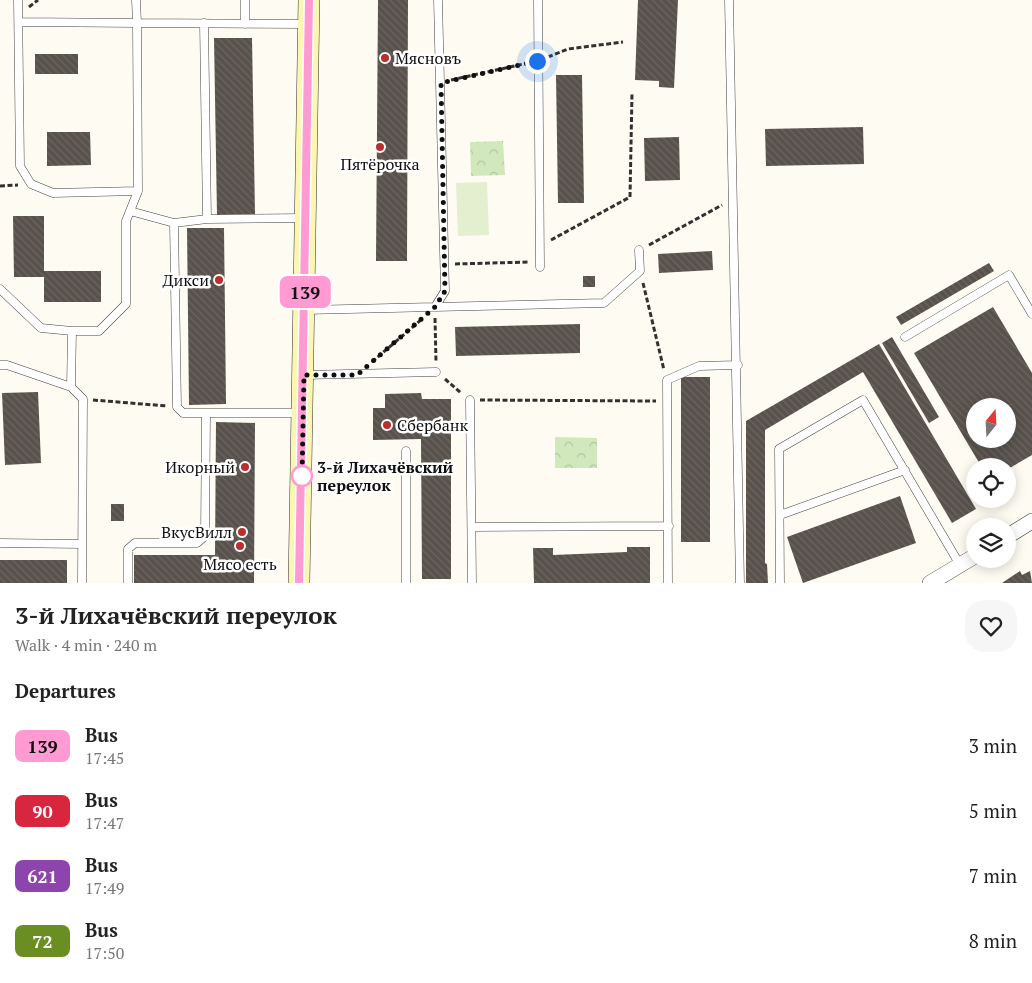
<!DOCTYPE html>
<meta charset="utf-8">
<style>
body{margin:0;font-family:"PT Serif",serif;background:#f6f6f6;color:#222;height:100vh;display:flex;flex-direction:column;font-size:19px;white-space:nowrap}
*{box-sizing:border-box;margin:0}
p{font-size:16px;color:#767676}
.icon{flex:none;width:28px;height:28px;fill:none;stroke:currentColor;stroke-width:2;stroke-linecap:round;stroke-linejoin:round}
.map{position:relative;height:583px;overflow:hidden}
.side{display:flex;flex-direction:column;background:#fff;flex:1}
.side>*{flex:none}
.badge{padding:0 10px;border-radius:8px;font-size:18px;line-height:32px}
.needle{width:32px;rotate:18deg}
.tools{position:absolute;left:966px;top:398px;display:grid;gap:10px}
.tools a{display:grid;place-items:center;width:50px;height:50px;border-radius:50%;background:#fff;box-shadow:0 2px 12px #0003;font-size:25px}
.you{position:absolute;width:25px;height:25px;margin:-12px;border:4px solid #fff;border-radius:50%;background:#1a73e8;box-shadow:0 0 0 8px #1a73e833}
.map>.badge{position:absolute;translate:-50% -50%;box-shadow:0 0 0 2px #fff}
h2{padding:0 15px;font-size:19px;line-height:45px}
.round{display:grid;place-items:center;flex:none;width:52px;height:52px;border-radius:20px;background:#f6f6f6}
.head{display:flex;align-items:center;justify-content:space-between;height:85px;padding:0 15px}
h1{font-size:24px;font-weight:700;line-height:38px}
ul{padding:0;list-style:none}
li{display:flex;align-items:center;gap:15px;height:65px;padding:0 15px}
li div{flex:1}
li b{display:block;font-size:19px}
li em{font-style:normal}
li .badge{min-width:55px;font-weight:700;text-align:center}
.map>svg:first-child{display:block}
.park{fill:url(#park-crowns)}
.pitch{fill:#e3efce}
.building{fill:url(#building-back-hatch);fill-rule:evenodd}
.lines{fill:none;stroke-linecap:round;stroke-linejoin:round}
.lane-casing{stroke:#424242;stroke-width:9}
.street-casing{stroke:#424242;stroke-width:16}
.secondary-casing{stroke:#313131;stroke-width:22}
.path{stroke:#313131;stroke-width:3;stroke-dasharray:5 2.5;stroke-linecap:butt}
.lane{stroke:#fff;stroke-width:8}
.street{stroke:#fff;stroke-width:15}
.secondary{stroke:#fbf6b1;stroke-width:21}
.line-casing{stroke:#fff;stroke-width:11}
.line{stroke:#ff9ad2;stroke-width:8}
.walk{stroke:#0f0f0f;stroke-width:5;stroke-dasharray:0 9}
.poi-dot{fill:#b92e2e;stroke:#fff;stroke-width:2}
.stop-dot{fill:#fff;stroke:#ff9ad2;stroke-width:2.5}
.labels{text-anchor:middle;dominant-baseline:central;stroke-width:5;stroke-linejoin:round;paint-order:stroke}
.poi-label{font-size:16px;fill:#0f0f0f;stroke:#fff;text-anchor:end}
.stop-label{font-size:16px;font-weight:bold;fill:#0f0f0f;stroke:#fff;text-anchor:start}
</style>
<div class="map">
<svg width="1032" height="583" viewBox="0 0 1032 583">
<defs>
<pattern id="park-crowns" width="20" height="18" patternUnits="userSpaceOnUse" patternTransform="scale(1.25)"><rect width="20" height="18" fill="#d1e8bd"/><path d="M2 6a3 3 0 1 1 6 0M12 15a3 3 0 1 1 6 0" fill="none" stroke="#b2c6a1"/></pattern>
<pattern id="building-back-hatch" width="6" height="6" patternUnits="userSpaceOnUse" patternTransform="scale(1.25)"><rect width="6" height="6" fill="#58514c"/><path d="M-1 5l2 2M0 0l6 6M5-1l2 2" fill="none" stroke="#6b6561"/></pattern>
</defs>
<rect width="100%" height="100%" fill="#fefcf2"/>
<path class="park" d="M503,141L505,175L471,176L470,142Z
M555,437L597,438V468H555Z"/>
<path class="pitch" d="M487,182L489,235L458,236L456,183Z"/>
<path class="building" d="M378,0H408L407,261H376Z
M638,0H678L674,88L659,87V81L635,80Z
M214,38H252L255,214L217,215Z
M35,54H78V74H35Z
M556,75H582L584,203H558Z
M863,127L864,164L766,166L765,129Z
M47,132H90L91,165L47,166Z
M679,137L680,180L645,181L644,138Z
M13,216H44V271H101V302H44V277H14Z
M187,228H224L226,404L189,405Z
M712,251L713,270L659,273L658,254Z
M989,263L994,271L901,325L896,317Z
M583,276H595V287H583Z
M993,307L1032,373V455L1008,469V466H981L914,353ZM975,406H1008V439H975Z
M580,324V353L456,356L455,327Z
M892,337L939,417L929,423L882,343Z
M879,344L976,509L952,523L863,372L765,430V563L767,564L768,583H746V421Z
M681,377H710V542H681Z
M38,392L41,463L5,465L2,393Z
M421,393L422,399H451V579H422L421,439L373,440V408H385V394Z
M216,422L255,423L254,583H134V555H215Z
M900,496L916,543L803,583L787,537Z
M111,504H124V521H111Z
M627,547H650V583H534L533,548H553V555L627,552Z
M0,560H67V583H0Z
M1020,571L1022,575L1030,571L1032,583H1002Z"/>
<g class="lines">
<defs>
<path id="lane" d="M18,0L20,166L31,184L53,193L138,191
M245,0V24
M538,0L540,267
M729,0L740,583
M19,22L137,23L136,0
M204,23L207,219
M130,211L174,223
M0,289L41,328L72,331
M435,307L445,291L438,0
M305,310L604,303L640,271L639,250
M905,337L1009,275L1032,314
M0,365H7L71,387
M304,375L436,372
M470,400L472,583
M206,413H183L177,407L174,223L207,219L304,218
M780,515L905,470
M472,527L669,526
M0,543L82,544
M82,583L83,399L71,387L72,331H99L126,304V221L138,191L137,23L307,24
M128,583V549L135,543H197L205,536L206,413H300
M406,583V451
M668,583L667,380L699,366L738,365
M780,583L779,449L863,400L960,565"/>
<path id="street" d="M1008,536L1032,521
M930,583L975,556"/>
<path id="secondary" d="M299,583L309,0"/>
</defs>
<use href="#lane" class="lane-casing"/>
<use href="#street" class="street-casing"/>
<use href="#secondary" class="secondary-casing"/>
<path class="path" d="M29,7L38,0
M548,57L568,49L623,42
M451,80L528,63
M0,186L18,185
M551,240L630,197L632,93
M649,245L722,205
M455,264L529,262
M643,283L664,370
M435,318L436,362
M372,362L422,319
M445,379L461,393
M93,400L167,406
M480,400L656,401"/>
<use href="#lane" class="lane"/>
<use href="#street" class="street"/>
<use href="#secondary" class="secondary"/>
</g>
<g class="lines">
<defs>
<path id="line" d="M299,583L309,0"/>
</defs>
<use href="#line" class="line-casing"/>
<use href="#line" class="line"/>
<path class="walk" d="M302,476V478L304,375H357L435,307L445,291L441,83L537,61"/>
</g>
<g class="poi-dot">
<circle cx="385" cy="58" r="5"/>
<circle cx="380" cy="147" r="5"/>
<circle cx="219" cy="280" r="5"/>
<circle cx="387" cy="425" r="5"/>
<circle cx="245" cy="467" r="5"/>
<circle cx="242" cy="532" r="5"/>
<circle cx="240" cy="546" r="5"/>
</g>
<circle class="stop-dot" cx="302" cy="476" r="10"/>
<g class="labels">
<g class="poi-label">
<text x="395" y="58" text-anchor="start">Мясновъ</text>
<text x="380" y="164" text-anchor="middle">Пятёрочка</text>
<text x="209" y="280">Дикси</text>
<text x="397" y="425" text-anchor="start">Сбербанк</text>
<text x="235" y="467">Икорный</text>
<text x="232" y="532">ВкусВилл</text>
<text x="240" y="564" text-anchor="middle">Мясо есть</text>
</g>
<g class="stop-label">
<text x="317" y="467">3-й Лихачёвский<tspan x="317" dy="18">переулок</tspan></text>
</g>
</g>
</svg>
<div class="tools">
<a><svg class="needle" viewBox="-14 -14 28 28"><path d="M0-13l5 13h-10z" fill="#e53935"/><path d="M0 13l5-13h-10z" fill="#767676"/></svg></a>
<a><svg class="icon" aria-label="locate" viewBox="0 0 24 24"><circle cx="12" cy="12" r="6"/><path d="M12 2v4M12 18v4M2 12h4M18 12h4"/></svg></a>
<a><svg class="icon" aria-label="layers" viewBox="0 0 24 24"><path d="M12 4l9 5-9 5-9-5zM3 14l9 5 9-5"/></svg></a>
</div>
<div class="you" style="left:537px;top:61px"></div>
<b class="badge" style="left:305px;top:292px;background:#ff9ad2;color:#111">139</b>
</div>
<section class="side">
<div class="head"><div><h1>3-й Лихачёвский переулок</h1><p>Walk · 4 min · 240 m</p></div><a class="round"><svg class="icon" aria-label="heart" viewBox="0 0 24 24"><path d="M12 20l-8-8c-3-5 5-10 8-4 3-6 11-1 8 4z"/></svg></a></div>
<h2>Departures</h2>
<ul>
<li><span class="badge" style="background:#ff9ad2;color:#111">139</span><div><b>Bus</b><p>17:45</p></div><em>3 min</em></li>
<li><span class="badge" style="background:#d7263d;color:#fff">90</span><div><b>Bus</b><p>17:47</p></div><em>5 min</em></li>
<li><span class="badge" style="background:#8e44ad;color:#fff">621</span><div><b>Bus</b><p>17:49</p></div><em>7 min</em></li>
<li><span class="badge" style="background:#6b8e23;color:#fff">72</span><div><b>Bus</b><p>17:50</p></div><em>8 min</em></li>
</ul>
</section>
